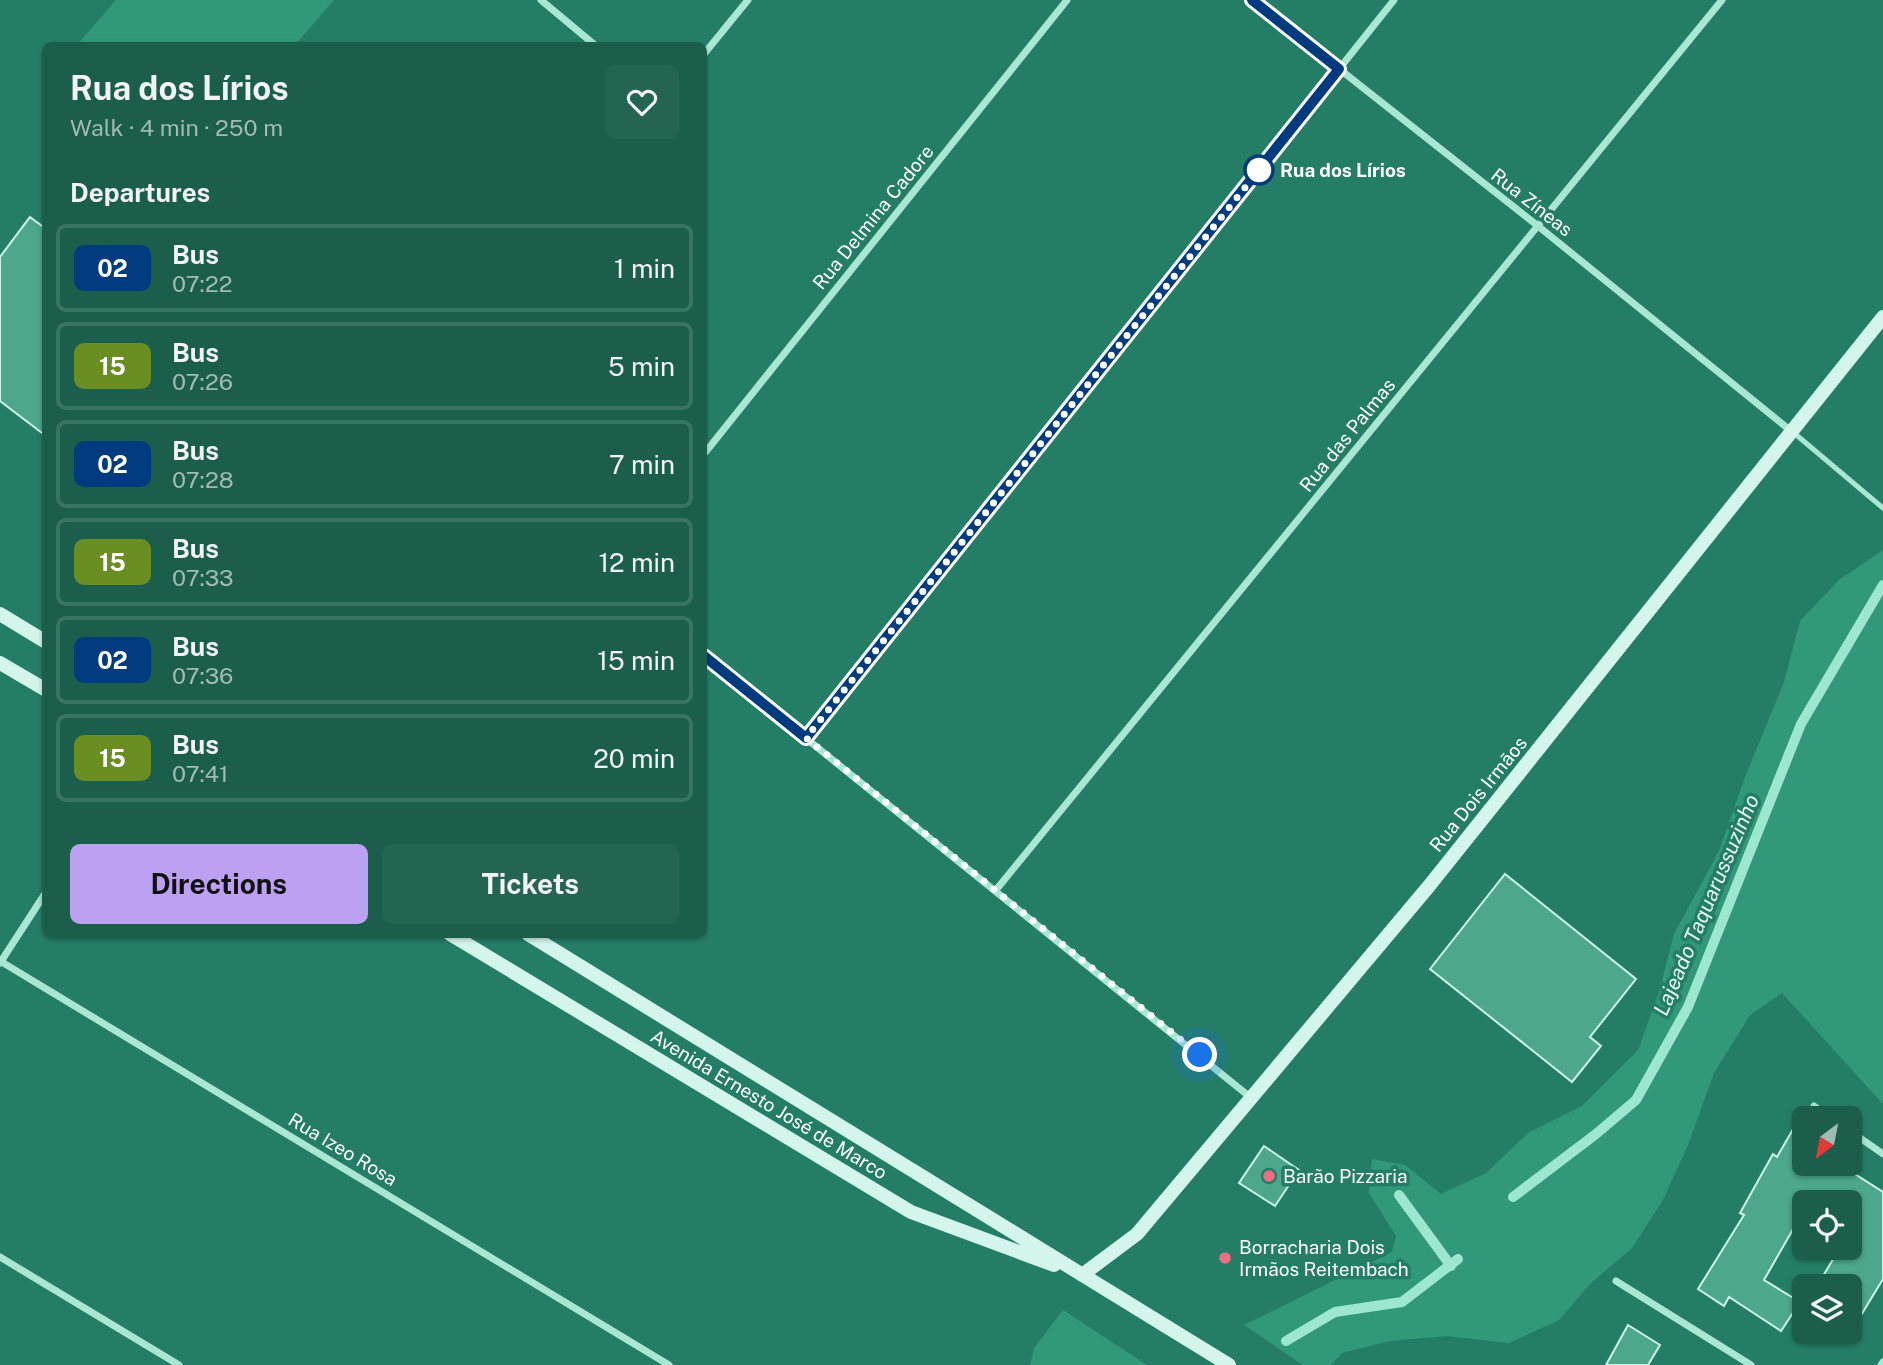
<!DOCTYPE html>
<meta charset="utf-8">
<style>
body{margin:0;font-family:"Public Sans",sans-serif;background:#246453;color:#f1f3f6;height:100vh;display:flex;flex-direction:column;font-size:26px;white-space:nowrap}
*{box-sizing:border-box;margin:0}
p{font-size:23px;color:#a0bab5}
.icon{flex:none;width:38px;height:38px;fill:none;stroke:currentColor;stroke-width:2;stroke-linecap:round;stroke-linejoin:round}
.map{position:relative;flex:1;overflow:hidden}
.drawer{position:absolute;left:42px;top:42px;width:665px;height:896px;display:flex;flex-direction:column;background:#1b5e4c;border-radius:10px;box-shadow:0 2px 5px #0004}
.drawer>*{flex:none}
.badge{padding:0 14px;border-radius:10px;font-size:24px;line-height:46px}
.needle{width:46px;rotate:212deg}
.buttons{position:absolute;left:1792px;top:1106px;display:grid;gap:14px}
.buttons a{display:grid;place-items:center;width:70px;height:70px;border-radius:10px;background:#1b5e4c;box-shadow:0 2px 5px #0004;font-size:35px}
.you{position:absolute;width:35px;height:35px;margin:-18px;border:5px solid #fff;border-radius:50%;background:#1a73e8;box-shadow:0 0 0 10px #1a73e833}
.map>.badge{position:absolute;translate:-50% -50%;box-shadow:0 0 0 4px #fff}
h2{padding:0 28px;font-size:26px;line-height:63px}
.round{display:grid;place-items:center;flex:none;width:74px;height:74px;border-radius:10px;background:#246453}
.summary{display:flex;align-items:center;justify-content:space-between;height:119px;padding:0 28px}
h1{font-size:33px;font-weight:700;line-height:52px}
.action{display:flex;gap:14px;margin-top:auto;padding:14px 28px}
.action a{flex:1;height:80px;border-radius:10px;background:#bca0f2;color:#111;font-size:28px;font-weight:700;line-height:80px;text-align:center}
.action a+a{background:#246453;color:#f1f3f6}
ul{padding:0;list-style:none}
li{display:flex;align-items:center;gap:21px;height:88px;margin:0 14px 10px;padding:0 14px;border:4px solid #397364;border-radius:10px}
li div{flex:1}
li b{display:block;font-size:26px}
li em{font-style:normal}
li .badge{min-width:77px;font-weight:700;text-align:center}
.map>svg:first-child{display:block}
.green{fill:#31987a}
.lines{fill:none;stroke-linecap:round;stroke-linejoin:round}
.stream{stroke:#9de7d1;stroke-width:10}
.building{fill:#4ca78d;stroke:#ccf5e9;stroke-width:2}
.lane{stroke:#a9e6d4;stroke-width:5}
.street{stroke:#a9e6d4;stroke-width:7}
.secondary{stroke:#d3f5ec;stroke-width:14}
.line-casing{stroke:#fff;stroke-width:16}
.line{stroke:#003b80;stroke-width:10}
.walk{stroke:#fff;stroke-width:7;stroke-dasharray:0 12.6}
.stop-dot{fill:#fff;stroke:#003b80;stroke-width:3.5}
.poi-dot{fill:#f06d7d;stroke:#247e65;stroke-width:2.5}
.labels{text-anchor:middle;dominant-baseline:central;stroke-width:7;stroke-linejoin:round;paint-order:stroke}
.stop-label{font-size:19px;font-weight:bold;fill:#fff;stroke:#247e65;text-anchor:start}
.street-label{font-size:19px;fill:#fff;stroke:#247e65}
.poi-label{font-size:19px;fill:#fff;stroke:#247e65;text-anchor:start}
.water-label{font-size:21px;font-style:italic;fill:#e5f9f3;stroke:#247e65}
</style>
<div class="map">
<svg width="1883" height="1365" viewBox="0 0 1883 1365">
<rect width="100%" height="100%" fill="#247e65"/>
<path class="green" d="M116,0H334L295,45H77Z
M1883,550V1104L1782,993L1750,1015L1714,1073L1688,1145L1663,1200L1632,1248L1591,1283L1559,1320L1509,1343L1447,1336L1390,1341L1342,1353L1331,1365H1303L1244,1325L1392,1252L1396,1236L1369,1193L1372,1159L1405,1165L1441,1194L1486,1173L1528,1133L1582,1106L1638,1050L1659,992L1674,934L1719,851L1745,777L1784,682L1800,621L1839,580Z
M1063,1310L1147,1365H1030L1034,1348Z"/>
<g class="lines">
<path class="stream" d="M1399,1195L1451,1266
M1513,1197L1596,1134L1636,1100L1688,1007L1801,724L1883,585
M1286,1341L1335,1312L1402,1302L1458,1259"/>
</g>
<path class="building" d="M30,217L46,229V436L0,401V257Z
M1505,874L1636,979L1590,1037L1601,1046L1572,1082L1430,969Z
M1804,1110V1164H1839L1883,1192V1279L1849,1335L1844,1332H1850V1286H1817L1838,1251L1833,1248H1850V1202H1804V1230L1796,1224L1764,1280L1800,1302L1781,1331L1729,1297L1724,1306L1698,1289L1744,1215L1740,1213L1773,1154L1777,1157Z
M1264,1146L1299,1170L1275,1206L1239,1183Z
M1628,1325L1660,1345L1648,1365H1606Z"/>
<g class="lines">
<path class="lane" d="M1794,433L1883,508"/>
<path class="street" d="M541,0L596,46
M1252,0L1538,226L1791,431
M704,54L748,0
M704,454L1067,0
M704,656L1250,1097
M806,738L1394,0
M996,890L1722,0
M0,961L669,1365
M0,963L46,892
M1814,1106L1831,1118
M1850,1131L1883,1154
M0,1257L179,1365
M1616,1281L1751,1365
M1881,1365L1883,1362"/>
<path class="secondary" d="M0,614L46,642
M0,663L46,690
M450,934L911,1212L1054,1265
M528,934L1229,1365
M1082,1275L1137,1234L1429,886L1883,317"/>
</g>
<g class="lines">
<defs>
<path id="line" d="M704,656L806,738L1339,69L1252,0"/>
</defs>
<use href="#line" class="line-casing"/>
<use href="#line" class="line"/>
<path class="walk" d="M1200,1055L806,738L1259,170"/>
</g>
<circle class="stop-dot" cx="1259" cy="170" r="14"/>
<g class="poi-dot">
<circle cx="1269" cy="1176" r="7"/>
<circle cx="1225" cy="1258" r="7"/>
</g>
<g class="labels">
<g class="stop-label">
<text x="1280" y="170">Rua dos Lírios</text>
</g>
<g class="street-label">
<text transform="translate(1532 202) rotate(38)">Rua Zíneas</text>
<text transform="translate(873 217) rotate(-51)">Rua Delmina Cadore</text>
<text transform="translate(1347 435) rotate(-51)">Rua das Palmas</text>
<text transform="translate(1478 794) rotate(-51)">Rua Dois Irmãos</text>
<text transform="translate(769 1104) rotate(31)">Avenida Ernesto José de Marco</text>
<text transform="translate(343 1149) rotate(31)">Rua Izeo Rosa</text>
</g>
<g class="poi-label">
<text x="1283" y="1176">Barão Pizzaria</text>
<text x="1239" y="1247">Borracharia Dois<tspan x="1239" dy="22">Irmãos Reitembach</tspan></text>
</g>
<g class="water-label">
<text transform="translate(1706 905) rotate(-67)">Lajeado Taquarussuzinho</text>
</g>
</g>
</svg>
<div class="buttons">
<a><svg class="needle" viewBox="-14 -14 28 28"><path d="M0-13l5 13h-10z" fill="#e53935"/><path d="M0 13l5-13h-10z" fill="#a0bab5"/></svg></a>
<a><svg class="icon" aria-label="locate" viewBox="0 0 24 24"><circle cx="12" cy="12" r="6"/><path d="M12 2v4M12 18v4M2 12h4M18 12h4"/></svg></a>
<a><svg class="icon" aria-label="layers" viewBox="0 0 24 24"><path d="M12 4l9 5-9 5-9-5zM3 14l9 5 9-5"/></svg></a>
</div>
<div class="you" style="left:1200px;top:1055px"></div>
<section class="drawer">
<div class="summary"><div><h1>Rua dos Lírios</h1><p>Walk · 4 min · 250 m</p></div><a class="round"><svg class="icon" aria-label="heart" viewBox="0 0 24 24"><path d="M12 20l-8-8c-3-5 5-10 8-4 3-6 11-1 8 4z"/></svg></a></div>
<h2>Departures</h2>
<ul>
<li><span class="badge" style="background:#003b80;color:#fff">02</span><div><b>Bus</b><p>07:22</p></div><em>1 min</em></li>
<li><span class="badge" style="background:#6b8e23;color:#fff">15</span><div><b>Bus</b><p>07:26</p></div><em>5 min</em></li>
<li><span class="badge" style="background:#003b80;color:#fff">02</span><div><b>Bus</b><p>07:28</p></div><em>7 min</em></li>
<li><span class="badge" style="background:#6b8e23;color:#fff">15</span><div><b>Bus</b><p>07:33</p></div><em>12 min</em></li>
<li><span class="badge" style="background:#003b80;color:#fff">02</span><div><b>Bus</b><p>07:36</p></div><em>15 min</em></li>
<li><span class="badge" style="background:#6b8e23;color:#fff">15</span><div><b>Bus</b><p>07:41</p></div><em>20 min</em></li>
</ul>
<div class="action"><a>Directions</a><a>Tickets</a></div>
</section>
</div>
